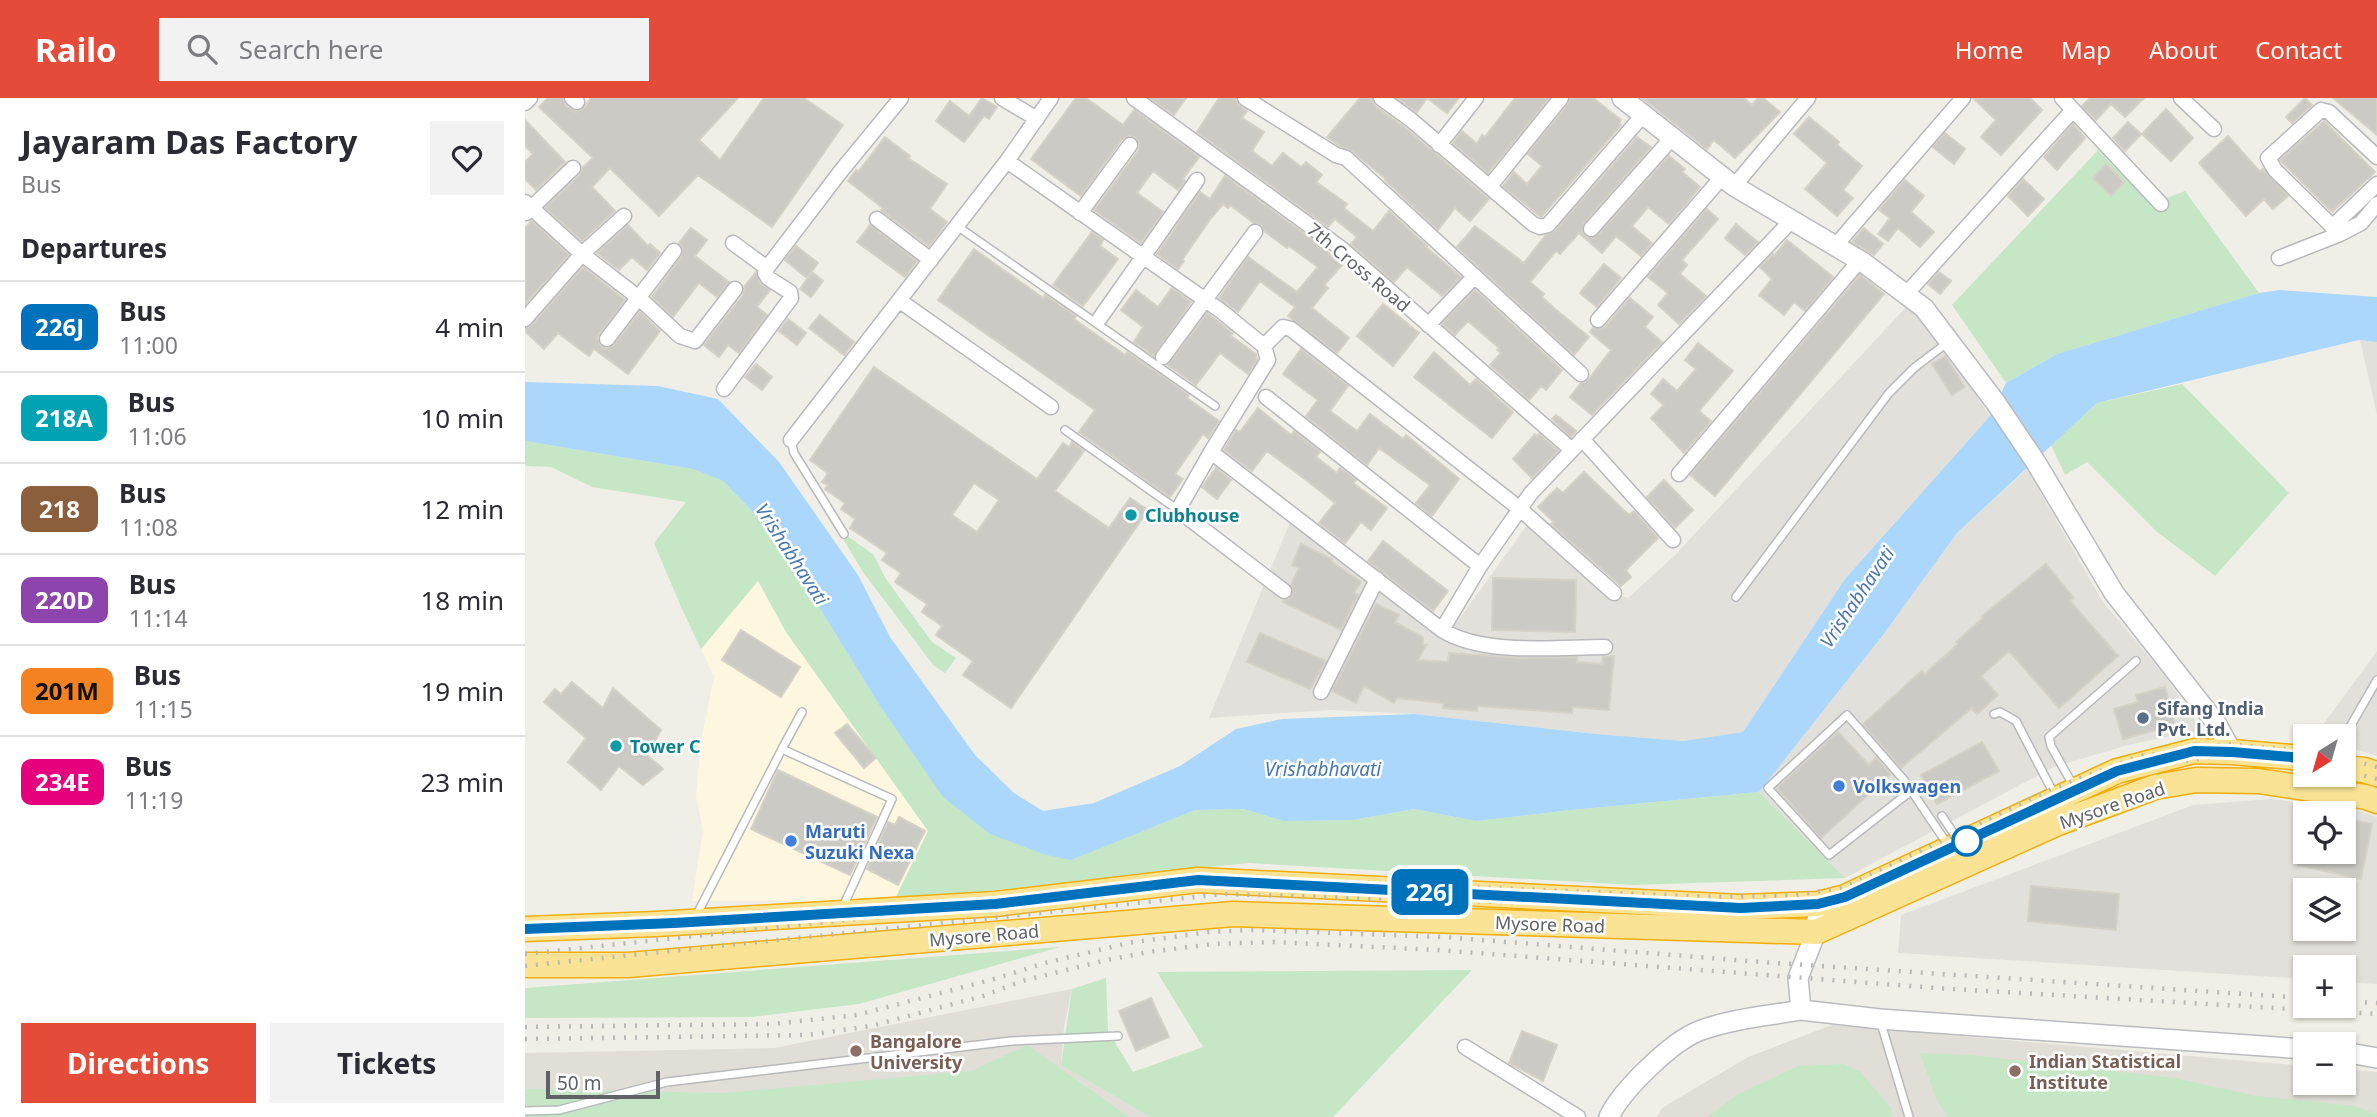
<!DOCTYPE html>
<meta charset="utf-8">
<style>
body{margin:0;font-family:"Noto Sans",sans-serif;background:#f2f2f3;color:#2b2b33;height:100vh;display:flex;flex-direction:column;font-size:26px;white-space:nowrap}
*{box-sizing:border-box;margin:0}
p{font-size:23px;color:#7c7c81}
.icon{flex:none;width:38px;height:38px;fill:none;stroke:currentColor;stroke-width:2;stroke-linecap:round;stroke-linejoin:round}
.map{position:relative;flex:1;overflow:hidden}
.drawer{display:flex;flex-direction:column;background:#fff;width:525px}
.drawer>*{flex:none}
.badge{padding:0 14px;border-radius:10px;font-size:24px;line-height:46px}
.needle{width:46px;rotate:217deg}
.buttons{position:absolute;left:1768px;top:626px;display:grid;gap:14px}
.buttons a{display:grid;place-items:center;width:63px;height:63px;border-radius:0px;background:#fff;box-shadow:0 2px 5px #0004;font-size:35px}
.scale{position:absolute;left:21px;bottom:18px;width:114px;box-sizing:border-box;padding-left:7px;border:4px solid #5f6267;border-top:0;font-size:19px;line-height:24px;white-space:nowrap;color:#5f6267;-webkit-text-stroke:5px #fff;paint-order:stroke}
.map>.badge{position:absolute;translate:-50% -50%;box-shadow:0 0 0 4px #fff}
h2{padding:0 21px;font-size:26px;line-height:63px}
.round{display:grid;place-items:center;flex:none;width:74px;height:74px;border-radius:0px;background:#f2f2f3}
.overview{display:flex;align-items:center;justify-content:space-between;height:119px;padding:0 21px}
h1{font-size:33px;font-weight:700;line-height:52px}
.primary-button{display:flex;gap:14px;margin-top:auto;padding:14px 21px}
.primary-button a{flex:1;height:80px;border-radius:0px;background:#e44c39;color:#fff;font-size:28px;font-weight:700;line-height:80px;text-align:center}
.primary-button a+a{background:#f2f2f3;color:#2b2b33}
ul{padding:0;list-style:none}
li{display:flex;align-items:center;gap:21px;height:91px;padding:0 21px;border-top:2px solid #e1e1e2}
li div{flex:1}
li b{display:block;font-size:26px}
li em{font-style:normal}
li .badge{min-width:77px;font-weight:700;text-align:center}
header{display:flex;align-items:center;gap:42px;box-sizing:border-box;height:98px;padding:0 35px;background:#e44c39;color:#fff}
header strong{font-size:33px}
nav{display:flex;gap:38px;margin-inline-start:auto;font-size:24px}
.search{width:490px;height:63px;background:#f2f2f3;display:flex;align-items:center;gap:18px;box-sizing:border-box;padding:0 24px;border-radius:0px;color:#7c7c81;font-size:26px}
main{display:flex;flex:1;min-height:0}
.map>svg:first-child{display:block}
.commercial{fill:#fdf7e0}
.industrial{fill:#e2e0db;fill-rule:evenodd}
.education{fill:#e0ded6}
.green{fill:#c5e7c6}
.water{fill:#abd7fc}
.building{fill:#cccac4;stroke:#d5d1c6;stroke-width:2;fill-rule:evenodd}
.lines{fill:none;stroke-linecap:round;stroke-linejoin:round}
.lane-casing{stroke:#b7b9bd;stroke-width:10}
.street-casing{stroke:#b7b9bd;stroke-width:17}
.secondary-casing{stroke:#b9bbc0;stroke-width:22}
.highway-casing{stroke:#f0ae08;stroke-width:27}
.lane{stroke:#fff;stroke-width:7}
.street{stroke:#fff;stroke-width:14}
.secondary{stroke:#fff;stroke-width:19}
.highway{stroke:#fae395;stroke-width:24}
.rail{stroke:#b7b8b8;stroke-width:4.5;stroke-dasharray:2 9;stroke-linecap:butt}
.line-casing{stroke:#fff;stroke-width:16}
.line{stroke:#0072bc;stroke-width:10}
.culture-dot{fill:#0f9aa8;stroke:#fff;stroke-width:2.5}
.service-dot{fill:#5c6f8a;stroke:#fff;stroke-width:2.5}
.shop-dot{fill:#3f7fe0;stroke:#fff;stroke-width:2.5}
.stop-dot{fill:#fff;stroke:#0072bc;stroke-width:3.5}
.education-dot{fill:#8d6e63;stroke:#fff;stroke-width:2.5}
.labels{text-anchor:middle;dominant-baseline:central;stroke-width:5;stroke-linejoin:round;paint-order:stroke}
.street-label{font-size:18px;fill:#5f6267;stroke:#fff}
.culture-label{font-size:18px;font-weight:bold;fill:#0d838f;stroke:#fff;text-anchor:start}
.service-label{font-size:18px;font-weight:bold;fill:#4e5e75;stroke:#fff;text-anchor:start}
.shop-label{font-size:18px;font-weight:bold;fill:#366cbe;stroke:#fff;text-anchor:start}
.education-label{font-size:18px;font-weight:bold;fill:#785e54;stroke:#fff;text-anchor:start}
.water-label{font-size:19px;font-style:italic;fill:#4777af;stroke:#fff}
</style>
<header>
<strong>Railo</strong>
<div class="search"><svg class="icon" aria-label="search" viewBox="0 0 24 24"><circle cx="10" cy="10" r="6"/><path d="M15 15l6 6"/></svg>Search here</div>
<nav><a>Home</a><a>Map</a><a>About</a><a>Contact</a></nav>
</header>
<main>
<section class="drawer">
<div class="overview"><div><h1>Jayaram Das Factory</h1><p>Bus</p></div><a class="round"><svg class="icon" aria-label="heart" viewBox="0 0 24 24"><path d="M12 20l-8-8c-3-5 5-10 8-4 3-6 11-1 8 4z"/></svg></a></div>
<h2>Departures</h2>
<ul>
<li><span class="badge" style="background:#0072bc;color:#fff">226J</span><div><b>Bus</b><p>11:00</p></div><em>4 min</em></li>
<li><span class="badge" style="background:#00a3b4;color:#fff">218A</span><div><b>Bus</b><p>11:06</p></div><em>10 min</em></li>
<li><span class="badge" style="background:#8b5e3c;color:#fff">218</span><div><b>Bus</b><p>11:08</p></div><em>12 min</em></li>
<li><span class="badge" style="background:#8e44ad;color:#fff">220D</span><div><b>Bus</b><p>11:14</p></div><em>18 min</em></li>
<li><span class="badge" style="background:#f58220;color:#111">201M</span><div><b>Bus</b><p>11:15</p></div><em>19 min</em></li>
<li><span class="badge" style="background:#e6007e;color:#fff">234E</span><div><b>Bus</b><p>11:19</p></div><em>23 min</em></li>
</ul>
<div class="primary-button"><a>Directions</a><a>Tickets</a></div>
</section>
<div class="map">
<svg width="1852" height="1019" viewBox="0 0 1852 1019">
<rect width="100%" height="100%" fill="#f0efe7"/>
<path class="commercial" d="M233,483L261,534L403,733L369,803H167L178,732L171,698L176,644L189,578L176,551Z"/>
<path class="industrial" d="M1383,207L1416,244L1465,318L1320,481L1218,634L1158,643L1071,636L889,616L806,612L684,620L765,424L919,542L1005,423L1078,492L1103,500L1149,458Z
M1835,242L1852,244V317Z
M1502,371L1578,504L1641,579L1677,632L1603,647L1529,669L1320,780L1234,694L1358,537L1432,435Z
M1852,553V658L1818,648V639H1789Z
M1747,701L1832,712L1852,719V886L1818,884V870H1780V881L1373,855L1376,817L1668,707ZM1780,716H1818V754H1780ZM1780,793H1818V831H1780Z"/>
<path class="education" d="M547,891L539,929L536,967L625,1019H0V955L249,950Z
M1307,927L1780,968V985H1818V971L1852,974V1019H1132L1137,1010L1223,959Z"/>
<path class="green" d="M1573,52L1626,106L1660,93L1734,195L1532,256L1481,285L1427,207Z
M1657,286L1764,395L1690,478L1631,433L1562,364L1540,377L1526,347L1572,305Z
M0,343L168,371L198,383L250,437L353,605L546,761L670,712L718,711L759,723L828,722L889,711L951,723L1047,712L1234,694L1320,780L1108,787L723,765L369,803L403,733L261,534L233,483L176,551L156,509L129,445L161,404L67,389L26,369L0,368Z
M312,431L348,456L361,481L407,544L431,560L420,575L409,568L338,474Z
M535,849L334,906L227,919L0,920V890Z
M947,872L808,1019H625L536,967L547,891L581,880L583,933L608,974L678,949L632,874Z
M502,947L604,1019H0V991L199,995L447,973Z
M1395,955L1445,957L1649,980L1732,998L1830,1008L1852,1016V1019H1422L1411,1000Z
M1319,966L1335,974L1366,1010L1367,1019H1183L1212,997L1273,968Z"/>
<path class="water" d="M1755,192L1852,199V244L1834,242L1572,305L1432,435L1358,537L1234,694L1047,712L951,723L889,711L828,722L759,723L718,711L670,712L546,762L521,757L465,736L418,699L353,605L250,437L198,383L168,371L0,343V284L133,288L193,301L254,364L333,477L365,539L450,657L489,695L518,713L569,705L655,668L711,631L757,621L889,616L1071,636L1158,643L1218,634L1320,481L1465,318L1481,285L1532,256L1734,195Z"/>
<path class="building" d="M23,0H38L41,8L51,14L59,10L66,0H213L174,42L195,62L239,0H279L318,27L247,129L173,77L134,118L85,70L67,89L90,113L57,143L20,110L55,77L57,70L68,60L14,9Z
M457,0L472,9L464,21L459,18L439,44L411,23L425,3L444,18Z
M551,0H561L598,27L609,12L674,59L658,81L660,83L653,92L628,73L612,95L638,114L616,145L569,112L613,53L615,47L611,40L605,37L597,41L556,98L506,61Z
M625,0H661L649,17Z
M694,0H710L712,5L722,13L717,20L739,34L727,53L747,68L758,55L776,69L781,64L797,77L791,84L822,106L819,110L848,133L864,113L902,148L901,149L936,179L917,198L882,169L869,184L826,146L832,139L810,121L803,129L672,34Z
M835,0H846L850,8L879,29L964,101L945,123L930,110L913,132L860,82L861,81L827,53L815,48L802,39Z
M872,0H902L892,14Z
M902,0H934L922,15Z
M990,0H1024L963,75L928,45L937,33L952,46L957,37L960,39Z
M1045,0H1068L1096,22L1094,25L1096,27L1016,119L978,88L989,74L1002,86L1017,68L1003,56L1043,6Z
M1117,0H1219L1227,7L1233,0H1238L1255,14L1210,60L1189,42L1182,51Z
M1448,0H1505L1517,12L1476,57L1456,39L1471,22Z
M1565,0H1619L1600,19L1586,6L1571,22L1557,8Z
M1780,0L1787,7L1767,25L1761,19Z
M1808,0H1852V37Z
M1641,11L1668,40L1646,63L1617,36Z
M1284,19L1314,44L1312,47L1337,68L1318,92L1328,100L1312,118L1280,91L1302,65L1269,36Z
M0,22L40,64L11,92L0,81V64L8,56L0,48Z
M1799,23L1850,74L1807,114L1755,62Z
M1603,24L1616,36L1600,53L1588,40Z
M1548,26L1560,40L1532,72L1519,59Z
M1420,35L1440,51L1429,66L1408,49Z
M1703,38L1735,74L1738,71L1763,98L1748,111L1739,101L1721,118L1674,65Z
M360,39L385,58L383,60L422,86L405,111L422,124L404,148L356,112L358,110L323,83L331,72L333,74Z
M1112,39L1126,49L1059,125L1057,133L1060,139L1068,140L1073,137L1144,58L1160,71L1157,74L1175,89L1144,126L1123,109L1107,128L1127,145L1116,158L1091,138L1077,155L1054,135L1035,156L1031,153L1005,184L1019,196L1017,199L1030,211L1064,239L1049,257L932,149L950,128L999,165L1020,138L1030,133Z
M1581,66L1599,84L1586,98L1568,80Z
M700,78L791,144L817,167L799,187L803,190L787,210L824,240L812,255L763,218L770,209L735,183L713,214L694,200L723,159L772,194L793,169L764,148L762,150L739,133L736,127L729,125L705,107L703,110L698,106L686,120L657,162L659,163L653,171L632,156L675,94L685,101Z
M1498,81L1519,101L1503,118L1483,98Z
M1380,82L1399,98L1386,114L1409,134L1395,149L1373,130L1363,143L1353,136L1365,120L1354,112Z
M1182,111L1193,121L1157,162L1162,167L1155,176L1181,198L1154,226L1133,207L1143,195L1123,179Z
M7,123L44,157L0,206V130Z
M1211,126L1233,144L1220,157L1200,140Z
M103,127L123,148L125,146L135,155L122,172L107,159L94,172L72,155Z
M345,127L392,163L380,179L332,144Z
M166,130L182,142L170,158L204,184L192,199L174,185L148,219L127,199L157,158L158,150L154,145Z
M1339,130L1358,146L1349,157L1327,144Z
M567,134L578,142L575,148L593,161L558,208L528,187Z
M1262,142L1308,179L1280,213L1269,204L1259,217L1234,197L1247,181L1235,169L1248,156L1249,158Z
M271,148L293,165L282,180L260,162Z
M449,151L518,200L520,197L551,218L549,221L600,257L602,254L664,297L662,300L694,323L683,340L678,336L650,376L658,381L645,399L554,334L570,312L413,202Z
M1079,166L1096,180L1072,209L1055,195Z
M58,169L100,202L74,236L72,240L76,248L81,251L89,247L115,214L135,233L103,276L69,251L64,258L33,235L19,251L0,233V230L7,227Z
M231,174L235,185L245,192L232,209L242,217L214,255L203,247L194,259L179,247L218,197L219,189Z
M287,174L298,183L286,199L275,191Z
M1414,174L1426,183L1415,196L1403,186Z
M1335,177L1359,196L1190,398L1165,377Z
M647,190L666,204L629,258L609,244L618,229L596,212L611,192L633,209Z
M950,192L1037,272L1021,292L1016,288L1004,302L965,267L976,255L972,252L974,250L943,223L930,237L917,226Z
M1105,200L1128,219L1120,229L1137,244L1067,317L1045,299L1056,285L1063,282L1086,252L1065,234L1068,230L1075,231L1080,229Z
M858,206L894,235L868,268L832,238Z
M682,215L708,235L706,238L731,256L732,262L723,276L695,255L671,287L643,267Z
M295,217L329,244L319,257L284,230Z
M263,221L281,235L272,247L254,233Z
M1173,245L1208,273L1174,313L1186,323L1159,355L1126,320L1139,307L1126,296L1138,281L1152,293L1171,271L1160,262Z
M776,251L823,288L805,313L832,333L845,316L878,341L881,337L934,381L907,418L891,405L905,387L854,350L842,367L781,318L793,302L758,276Z
M909,254L945,287L951,281L988,314L967,340L889,279Z
M1420,258L1440,289L1427,297L1407,266Z
M231,266L247,279L237,292L220,279Z
M349,269L512,381L538,345L544,349L547,344L559,353L530,393L584,430L605,400L623,412L486,610L438,577L448,563L411,537L417,528L397,514L402,506L370,484L376,475L357,462L362,455L325,430L330,421L316,411L320,405L300,391L303,387L297,384L303,375L285,362ZM449,385L474,402L452,434L427,417Z
M733,310L766,337L769,333L795,354L791,359L812,375L815,370L831,382L828,385L862,410L846,432L836,424L820,445L794,425L810,405L780,381L742,353L727,373L699,352L711,332L715,334Z
M1031,317L1051,333L1046,339L1027,321Z
M1010,336L1012,338L1014,336L1033,353L1007,380L988,361Z
M691,370L706,382L692,401L677,389Z
M1059,374L1104,417L1109,413L1133,440L1101,472L1106,479L1096,488L1026,426L1029,424L1013,409L1032,390L1038,395Z
M1139,382L1168,412L1150,430L1122,399Z
M858,443L923,493L908,513L843,463Z
M776,446L807,461L806,463L836,484L829,495L833,497L816,532L758,504L766,499L768,495L766,487L774,470L767,467Z
M1521,466L1549,500L1545,503L1593,558L1534,610L1484,553L1456,578L1473,597L1452,616L1447,610L1376,670L1338,626L1397,573L1400,576L1433,546L1431,544L1458,520L1457,518Z
M968,480L1051,482L1050,534L967,532Z
M851,506L874,517L870,524L898,539V547H901L893,562L923,564L924,555L996,560L1052,559V564L1077,566L1078,559L1089,558L1084,612L1048,609L1047,615L952,608V613L918,610L919,605L872,600L869,605L839,588L831,605L807,593Z
M216,532L275,569L256,599L197,562Z
M735,535L801,563L785,591L722,564Z
M47,584L78,610L88,590L136,632L122,657L138,671L118,687L94,668L76,692L43,664L61,640L19,604L30,591L36,596Z
M1640,589L1650,627L1598,641L1589,611L1613,604L1611,597Z
M322,626L351,660L339,670L310,635Z
M1313,634L1344,667L1351,660L1366,676L1296,740L1252,690Z
M1457,644L1474,673L1412,706L1396,677Z
M253,672L352,719L325,777L226,731Z
M374,719L400,733L373,787L342,771L363,724L370,727Z
M1818,720L1847,726L1836,781L1773,767L1776,754H1818Z
M1506,788L1594,796L1591,832L1503,823Z
M626,900L644,939L611,953L594,913Z
M997,933L1032,947L1018,983L984,965Z"/>
<g class="lines">
<defs>
<path id="lane" d="M432,128L690,308
M540,332L653,412
M266,342L269,355L319,436
M1211,499L1364,295L1389,270L1422,245
M1469,616L1475,614L1491,623L1530,698
M1818,641L1852,582
M257,651L277,614
M1549,689L1526,648L1524,639L1611,563
M1386,693L1304,757L1243,690L1322,617L1379,682L1423,747
M1417,718L1433,742
M171,818L257,651L367,701L317,811
M1355,922L1384,1019
M0,1013L34,1012L142,984L486,943L593,938"/>
<path id="street" d="M47,0L52,4
M477,0L512,21
M609,0L817,151L1047,352
M720,0L811,57L821,60L1056,276
M856,0L885,21L1008,126L1015,129L1023,127L1118,17
M1537,0L1636,106
M1656,0L1689,31
M0,5L5,0
M914,47L951,0
M482,63L696,213L739,248L743,262L686,354L917,532L955,468L1006,395L1268,121
M965,88L1036,0
M1209,88L1283,0
M0,104L57,156L114,200L155,238L170,243L210,191
M1,115L48,70
M555,115L605,47
M352,121L406,162
M1807,129L1852,86
M1066,131L1147,40
M1815,136L1750,72L1743,60L1796,12L1804,14L1852,59
M208,145L242,170
M1311,147L1438,0
M1754,160L1815,136L1836,125L1852,106
M1382,195L1548,12
M375,203L526,309
M575,220L672,82
M0,221L57,156L99,118
M1073,222L1198,78
M903,227L950,178
M82,241L149,153
M739,248L758,229L766,231L995,411L1089,495
M638,259L730,134
M199,291L266,200L265,194L243,180L240,175L242,170L316,73L376,0
M741,299L955,468
M1057,341L1148,442
M266,342L482,63L526,0
M686,354L653,412L759,493
M1154,376L1335,162
M917,532C959,558 1031,549 1080,549
M796,594L852,481
M940,949L1053,1019"/>
<path id="secondary" d="M1097,0L1209,88L1339,165L1399,210L1471,305L1510,363L1589,495L1691,625L1707,654
M1276,912L1355,921L1780,951
M1818,954L1852,960
M1084,1019C1096,993 1146,944 1174,933C1205,921 1243,918 1276,912L1273,880L1291,834L1292,822"/>
<path id="highway" d="M1818,670L1839,672L1852,676
M0,831L131,826L470,806L673,782L1216,809L1293,806L1320,799L1592,673L1669,653L1707,654L1766,659L1780,662
M0,867H103L708,816L1291,834L1533,725L1630,689L1671,682L1733,683L1841,699L1852,703"/>
</defs>
<use href="#lane" class="lane-casing"/>
<use href="#street" class="street-casing"/>
<use href="#secondary" class="secondary-casing"/>
<use href="#highway" class="highway-casing"/>
<use href="#lane" class="lane"/>
<use href="#street" class="street"/>
<use href="#secondary" class="secondary"/>
<use href="#highway" class="highway"/>
<path class="rail" d="M1818,660L1852,669
M1818,672L1852,681
M0,856L602,792L703,779L1185,799L1271,797L1320,789L1524,692L1615,658L1701,646L1780,653
M0,868L699,796L1185,810L1272,808L1323,800L1528,702L1618,669L1701,657L1780,665
M1818,903L1852,905
M0,929L247,926L332,917L469,881L520,865L603,845L684,834L728,832L919,839L1236,864L1780,900
M0,941L282,937L346,928L458,898L497,883L582,862L624,854L688,846L748,844L913,852L1411,890L1852,916"/>
</g>
<g class="lines">
<defs>
<path id="line" d="M0,831L149,825L470,806L673,782L1216,810L1293,806L1320,799L1592,673L1669,653L1707,654L1766,659L1780,662"/>
</defs>
<use href="#line" class="line-casing"/>
<use href="#line" class="line"/>
</g>
<g class="culture-dot">
<circle cx="606" cy="417" r="7"/>
<circle cx="91" cy="648" r="7"/>
</g>
<circle class="service-dot" cx="1618" cy="620" r="7"/>
<g class="shop-dot">
<circle cx="1314" cy="688" r="7"/>
<circle cx="266" cy="743" r="7"/>
</g>
<circle class="stop-dot" cx="1442" cy="743" r="14"/>
<g class="education-dot">
<circle cx="331" cy="953" r="7"/>
<circle cx="1490" cy="973" r="7"/>
</g>
<g class="labels">
<g class="street-label">
<text transform="translate(834 169) rotate(40)">7th Cross Road</text>
<text transform="translate(1587 707) rotate(-19)">Mysore Road</text>
<text transform="translate(1025 826) rotate(2)">Mysore Road</text>
<text transform="translate(459 837) rotate(-5)">Mysore Road</text>
</g>
<g class="culture-label">
<text x="620" y="417">Clubhouse</text>
<text x="105" y="648">Tower C</text>
</g>
<g class="service-label">
<text x="1632" y="610">Sifang India<tspan x="1632" dy="21">Pvt. Ltd.</tspan></text>
</g>
<g class="shop-label">
<text x="1328" y="688">Volkswagen</text>
<text x="280" y="733">Maruti<tspan x="280" dy="21">Suzuki Nexa</tspan></text>
</g>
<g class="education-label">
<text x="345" y="943">Bangalore<tspan x="345" dy="21">University</tspan></text>
<text x="1504" y="963">Indian Statistical<tspan x="1504" dy="21">Institute</tspan></text>
</g>
<g class="water-label">
<text transform="translate(267 456) rotate(57)">Vrishabhavati</text>
<text transform="translate(1332 499) rotate(-56)">Vrishabhavati</text>
<text x="798" y="671">Vrishabhavati</text>
</g>
</g>
</svg>
<div class="buttons">
<a><svg class="needle" viewBox="-14 -14 28 28"><path d="M0-13l5 13h-10z" fill="#e53935"/><path d="M0 13l5-13h-10z" fill="#7c7c81"/></svg></a>
<a><svg class="icon" aria-label="locate" viewBox="0 0 24 24"><circle cx="12" cy="12" r="6"/><path d="M12 2v4M12 18v4M2 12h4M18 12h4"/></svg></a>
<a><svg class="icon" aria-label="layers" viewBox="0 0 24 24"><path d="M12 4l9 5-9 5-9-5zM3 14l9 5 9-5"/></svg></a>
<a>+</a>
<a>−</a>
</div>
<div class="scale">50 m</div>
<b class="badge" style="left:905px;top:794px;background:#0072bc;color:#fff">226J</b>
</div>
</main>
